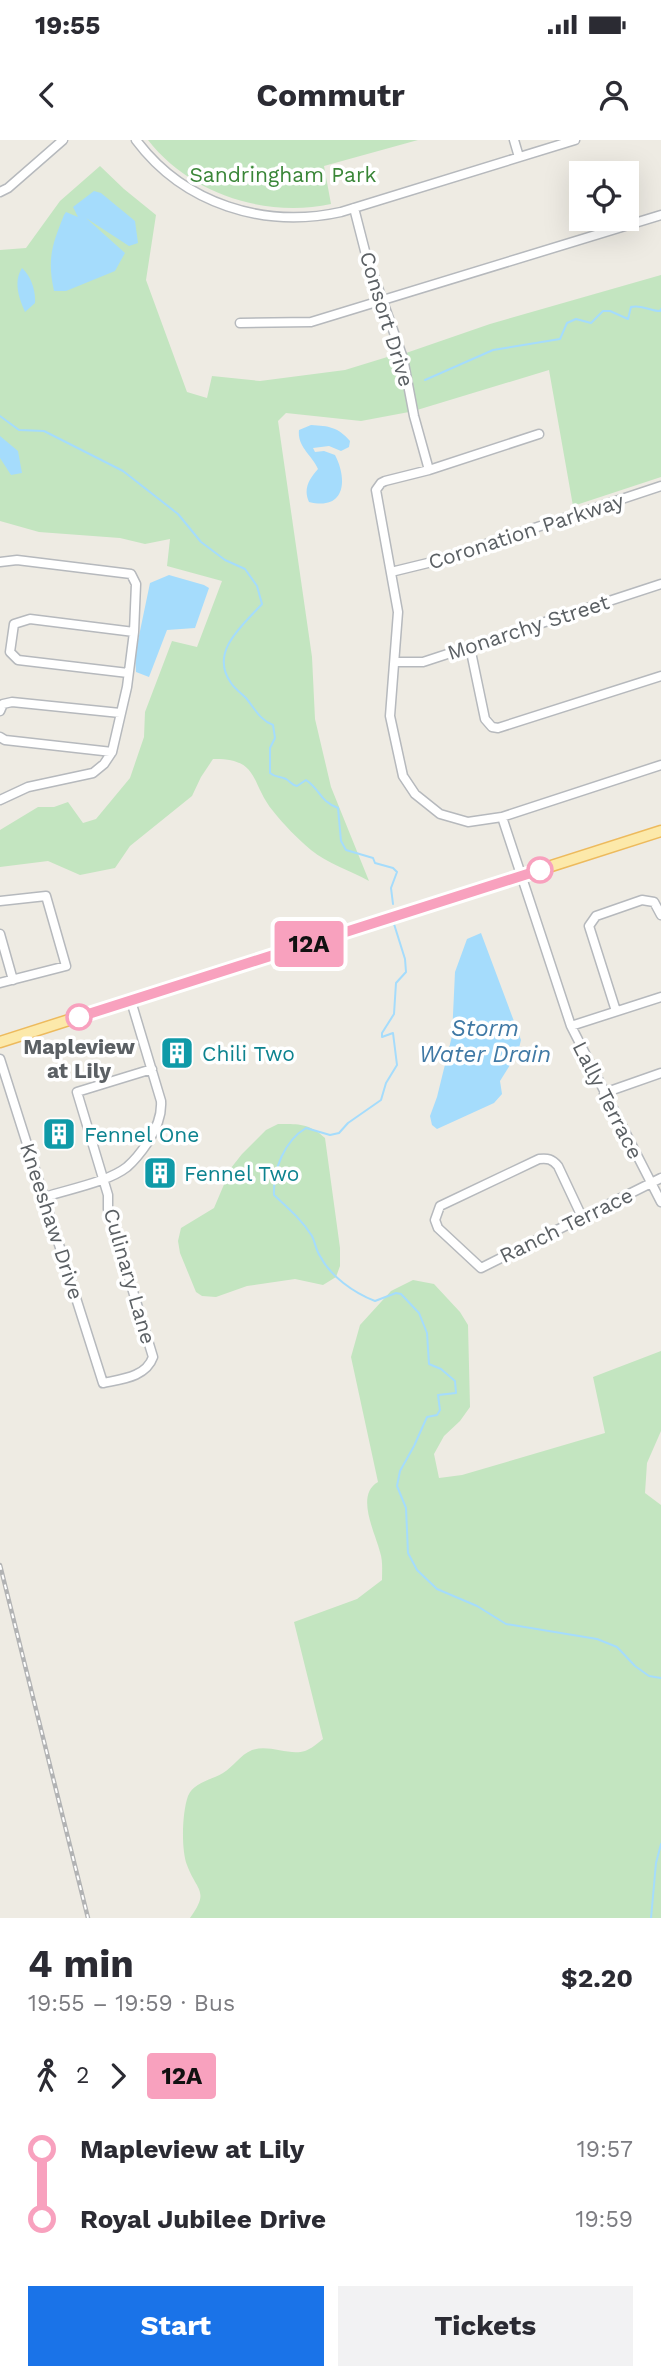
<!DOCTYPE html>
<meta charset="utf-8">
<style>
body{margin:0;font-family:"Work Sans",sans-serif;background:#f2f2f3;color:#2b2b33;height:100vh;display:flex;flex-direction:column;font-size:26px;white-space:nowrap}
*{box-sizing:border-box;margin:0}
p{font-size:23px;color:#7c7c81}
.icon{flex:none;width:38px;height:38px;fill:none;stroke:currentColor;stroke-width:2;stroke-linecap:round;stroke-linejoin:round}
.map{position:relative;height:1778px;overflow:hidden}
.sheet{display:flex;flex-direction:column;background:#fff;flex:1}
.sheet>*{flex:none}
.badge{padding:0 14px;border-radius:5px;font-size:24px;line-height:46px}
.fabs{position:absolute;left:569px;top:21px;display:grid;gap:14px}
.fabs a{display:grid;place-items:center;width:70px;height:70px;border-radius:0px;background:#fff;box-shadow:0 7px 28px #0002;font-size:35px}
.map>.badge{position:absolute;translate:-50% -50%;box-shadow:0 0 0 4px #fff}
.legs{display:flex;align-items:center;gap:10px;height:77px;padding:0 28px;font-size:23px}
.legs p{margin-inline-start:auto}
.headline{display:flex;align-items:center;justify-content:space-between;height:119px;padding:0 28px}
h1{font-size:38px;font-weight:700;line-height:52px}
.button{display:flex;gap:14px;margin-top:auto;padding:14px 28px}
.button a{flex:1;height:80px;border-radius:0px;background:#1a73e8;color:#fff;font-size:28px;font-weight:700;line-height:80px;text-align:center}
.button a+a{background:#f2f2f3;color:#2b2b33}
ul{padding:0 28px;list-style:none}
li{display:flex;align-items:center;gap:24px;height:70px;font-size:26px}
li i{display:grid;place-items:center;width:10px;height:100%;margin:0 9px;background:currentColor}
li i::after{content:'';width:18px;height:18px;margin:-9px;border:5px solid;border-radius:50%;background:#fff}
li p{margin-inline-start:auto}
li:first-child i{background:linear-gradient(#0000 50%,currentColor 0)}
li:last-child i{background:linear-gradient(currentColor 50%,#0000 0)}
.status{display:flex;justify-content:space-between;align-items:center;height:49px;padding:0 35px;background:#fff;direction:ltr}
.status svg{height:19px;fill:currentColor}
header{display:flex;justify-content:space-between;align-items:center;height:91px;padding:0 28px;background:#fff;font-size:32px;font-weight:700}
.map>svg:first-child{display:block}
.green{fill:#c3e5c0}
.water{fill:#a5dcfc}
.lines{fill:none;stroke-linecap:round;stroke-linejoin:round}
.stream{stroke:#a5dcfc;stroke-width:2}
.minor-casing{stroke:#b6b9bd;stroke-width:11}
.major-casing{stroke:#edba5d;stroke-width:13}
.minor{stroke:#fff;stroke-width:8}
.major{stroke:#fce9aa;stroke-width:10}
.rail-casing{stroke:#b2b3b4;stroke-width:4.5}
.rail{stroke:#fff;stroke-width:2;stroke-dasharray:5;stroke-linecap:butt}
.line-1-casing{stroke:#fff;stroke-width:16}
.line-1{stroke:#f8a1be;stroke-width:10}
.stop-1-dot{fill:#fff;stroke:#f8a1be;stroke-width:3.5}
.labels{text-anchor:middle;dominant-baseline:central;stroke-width:7;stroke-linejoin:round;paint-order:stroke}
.park-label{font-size:21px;fill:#3a8638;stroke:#fff}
.street-label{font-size:21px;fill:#5b6064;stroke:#fff}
.stop-label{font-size:21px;font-weight:bold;fill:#5b6064;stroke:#fff}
.culture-label{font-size:21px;fill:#0d838f;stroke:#fff;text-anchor:start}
.water-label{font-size:23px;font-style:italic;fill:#4079a5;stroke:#fff}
</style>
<div class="status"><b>19:55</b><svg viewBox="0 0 49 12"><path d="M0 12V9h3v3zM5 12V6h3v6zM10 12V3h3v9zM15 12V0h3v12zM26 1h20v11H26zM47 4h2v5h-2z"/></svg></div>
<header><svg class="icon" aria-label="back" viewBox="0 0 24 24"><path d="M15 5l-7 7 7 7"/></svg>Commutr<svg class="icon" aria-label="person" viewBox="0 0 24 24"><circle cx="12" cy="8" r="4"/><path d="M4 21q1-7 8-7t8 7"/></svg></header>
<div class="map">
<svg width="661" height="1778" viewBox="0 0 661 1778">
<rect width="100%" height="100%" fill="#eeebe3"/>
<path class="green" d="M148,0H418L324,26L331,64C265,78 190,54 148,0Z
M100,26L124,49L156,75L146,140L187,252L207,258L212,236L260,241L345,230L397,214L409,272L361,281L286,273L278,281L312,517L315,579L331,647L369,741C351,731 327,723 311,710C298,699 284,685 273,671C250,643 260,618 213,619L201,637L192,656L130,706L115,728L80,735L48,721L0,727V690L38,667H54L68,662L83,683L96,679L130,638L144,597L145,572L172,501L197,507L222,441L167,426L170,399L145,404L120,398L39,392L0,381V110L26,108L60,61Z
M661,135V337L573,366L549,230L417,270L406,213L490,184Z
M278,984C298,984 309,983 325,998L340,1108V1126L336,1137L323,1145L295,1139L247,1146L216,1157L202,1156L196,1152L180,1113L178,1101L181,1088L214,1068L231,1028L242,1014L266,990Z
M413,1140L434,1144L460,1172L468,1185L470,1267L460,1281L444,1296L434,1314L439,1338L462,1335L605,1293L593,1237L661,1211V1291L647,1323L645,1353L661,1365V1778H190C210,1750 197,1752 187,1725C181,1709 182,1673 188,1656C193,1643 211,1640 223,1633C233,1627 240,1615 252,1610C269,1604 289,1616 305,1611C311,1609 318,1603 323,1599L294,1482L357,1459L382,1440C382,1431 383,1421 380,1412C375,1392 355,1355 378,1342L351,1217L360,1185L391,1151Z"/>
<path class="water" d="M94,51L101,53L135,81L138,103L129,106L86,78L125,113L115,131L66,151H54C47,119 52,105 64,75L66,72L78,77L73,67Z
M22,128C31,136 36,151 35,163L25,172C19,158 13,142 22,128Z
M311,285C329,286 338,287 350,301L349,307L341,311L329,306L313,308L315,312L324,311L335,315C348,340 345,371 309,362C303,349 309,339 318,329C312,315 297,307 299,290Z
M0,296L18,311L22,333L11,335L0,318Z
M169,435L204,445L209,448L195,488L167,490L149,537L136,532L135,515L150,443Z
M481,793L521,900L518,912L500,941L502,954L494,963L437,989L432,985L430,976L437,957L452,896L455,832L467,799Z"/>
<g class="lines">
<path class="stream" d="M425,240L493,210L560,199L567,183L576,179L591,183L603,171H610L628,179L631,167C641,164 649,171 660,171L661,169
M0,276L19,290L44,291L123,331L178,374L201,402L225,420L245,429L257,446L262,464C242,486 209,512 231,543C235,549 241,553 246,558C255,569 260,580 273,585L275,598L270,608V633C276,638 280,636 286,639C291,642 291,645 297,646L306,640C321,650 319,661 338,668L341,701L346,710L373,718L375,723L393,728L397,732L391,748L393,764
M394,784L405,819L406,832L396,843L394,874L382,893V897L393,893L397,925L386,943L381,960L348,983L339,993L330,995L306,988C284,1001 273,1030 274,1055C288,1068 302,1080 312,1096C315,1102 316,1110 320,1116C330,1136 354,1153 375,1161L396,1153L401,1154L419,1173L427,1193L429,1224L441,1229L455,1241L456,1253L438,1255L440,1270L437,1275L427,1277L414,1306L400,1331L397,1346L406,1368L408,1413L417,1430L437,1449L477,1466L506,1484L597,1499L617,1507L635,1526L649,1536L661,1538
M651,1778L656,1723L661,1704"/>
<defs>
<path id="minor" d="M136,0C184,64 264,89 341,72L575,0
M514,0L519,17
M0,52L8,48L63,0
M354,68L365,111L403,218L414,276L429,330
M240,183L311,182L661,75
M539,294L429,330L385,341L381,343L376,350L398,472L390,576L403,636L415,654L440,674L468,682L502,677L661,625
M0,422L17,420L131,434L136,444L134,492L127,547L112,612L104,624L93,633L28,647L0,660
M391,432L432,422L661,346
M470,507L485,579L492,587L498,588L661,536
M395,522H423L661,444
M128,533L18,520L10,512L14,484L30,479L134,492
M0,571L3,564L12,562L120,573
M0,597L5,600L112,612
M502,677L571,886L661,1062
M0,761L46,756L66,826L0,843
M0,794L13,840
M616,871L589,786L596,776L642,760L654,762L661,775
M571,886L661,857
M0,919L103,1243C122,1239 146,1237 153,1217L108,1069V1055L77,952L152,929
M604,953L661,933
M45,1057C69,1049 108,1042 127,1027C135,1020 142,1011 148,1002C156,988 162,977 161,961L131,861
M582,1077L558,1026C552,1019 548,1018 539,1019L440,1066L435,1080L438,1088L481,1128L661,1038"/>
<path id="major" d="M0,902L661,691"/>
</defs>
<use href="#minor" class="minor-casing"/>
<use href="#major" class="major-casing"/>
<use href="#minor" class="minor"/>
<use href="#major" class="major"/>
<defs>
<path id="rail" d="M0,1425L88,1778"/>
</defs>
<use href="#rail" class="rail-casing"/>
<use href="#rail" class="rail"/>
</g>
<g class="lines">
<defs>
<path id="line-1" d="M79,877L540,730"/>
</defs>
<use href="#line-1" class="line-1-casing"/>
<use href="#line-1" class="line-1"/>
</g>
<defs>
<symbol id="building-square" viewBox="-11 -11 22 22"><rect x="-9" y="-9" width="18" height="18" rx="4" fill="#0f9aa8" stroke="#fff"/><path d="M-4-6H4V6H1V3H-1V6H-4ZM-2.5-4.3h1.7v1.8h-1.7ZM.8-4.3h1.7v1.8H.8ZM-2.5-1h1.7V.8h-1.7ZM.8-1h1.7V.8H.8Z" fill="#fff"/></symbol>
</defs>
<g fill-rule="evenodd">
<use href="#building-square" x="158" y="894" width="38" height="38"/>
<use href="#building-square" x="40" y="975" width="38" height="38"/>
<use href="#building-square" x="141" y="1014" width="38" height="38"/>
</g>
<g class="stop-1-dot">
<circle cx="540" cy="730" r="12"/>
<circle cx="79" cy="877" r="12"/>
</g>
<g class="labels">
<g class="park-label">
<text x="283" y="34">Sandringham Park</text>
</g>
<g class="street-label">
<text transform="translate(387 179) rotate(73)">Consort Drive</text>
<text transform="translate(526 391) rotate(-18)">Coronation Parkway</text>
<text transform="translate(528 487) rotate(-18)">Monarchy Street</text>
<text transform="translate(608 960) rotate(63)">Lally Terrace</text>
<text transform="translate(52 1081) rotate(72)">Kneeshaw Drive</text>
<text transform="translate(566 1085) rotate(-26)">Ranch Terrace</text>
<text transform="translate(130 1136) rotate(74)">Culinary Lane</text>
</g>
<g class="stop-label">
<text x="79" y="906">Mapleview<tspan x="79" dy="24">at Lily</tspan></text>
</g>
<g class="culture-label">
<text x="202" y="913">Chili Two</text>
<text x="84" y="994">Fennel One</text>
<text x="184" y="1033">Fennel Two</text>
</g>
<g class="water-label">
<text x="485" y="888">Storm<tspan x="485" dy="26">Water Drain</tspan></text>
</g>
</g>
</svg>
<div class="fabs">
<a><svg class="icon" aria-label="locate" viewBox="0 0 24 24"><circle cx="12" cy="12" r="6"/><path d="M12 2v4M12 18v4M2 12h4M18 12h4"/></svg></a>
</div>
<b class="badge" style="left:309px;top:804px;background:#f8a1be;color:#111">12A</b>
</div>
<section class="sheet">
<div class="headline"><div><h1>4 min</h1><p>19:55 – 19:59 · Bus</p></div><b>$2.20</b></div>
<div class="legs"><svg class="icon" aria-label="walk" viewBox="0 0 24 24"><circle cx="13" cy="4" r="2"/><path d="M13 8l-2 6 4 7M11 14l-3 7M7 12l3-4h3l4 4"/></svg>2<svg class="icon" aria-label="forward" viewBox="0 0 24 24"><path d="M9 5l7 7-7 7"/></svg><b class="badge" style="background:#f8a1be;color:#111">12A</b></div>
<ul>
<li><i style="color:#f8a1be"></i><b>Mapleview at Lily</b><p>19:57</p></li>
<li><i style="color:#f8a1be"></i><b>Royal Jubilee Drive</b><p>19:59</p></li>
</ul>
<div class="button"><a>Start</a><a>Tickets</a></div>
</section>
